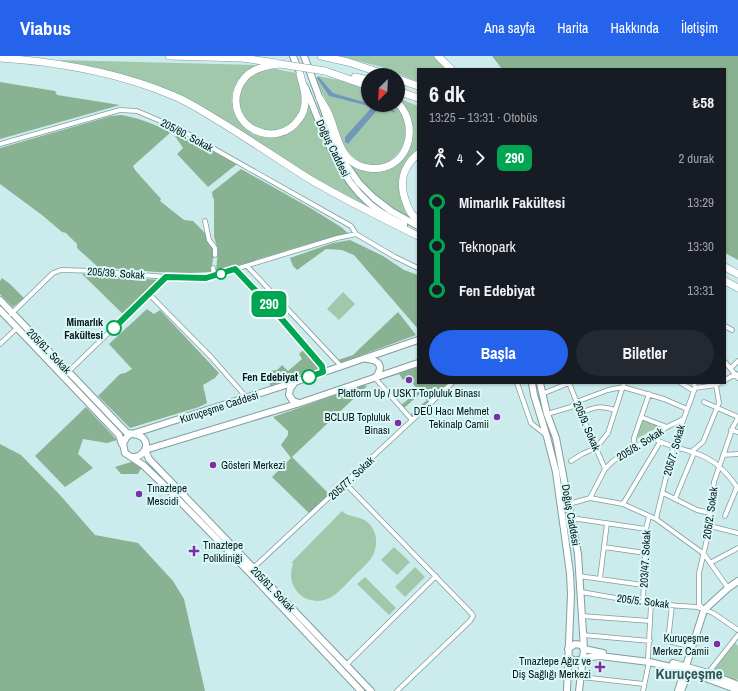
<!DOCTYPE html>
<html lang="tr">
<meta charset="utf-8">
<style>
body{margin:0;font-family:"Archivo Narrow",sans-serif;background:#242831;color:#f1f3f6;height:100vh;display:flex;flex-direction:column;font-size:15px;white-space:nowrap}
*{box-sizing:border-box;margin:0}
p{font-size:13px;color:#9ea1a6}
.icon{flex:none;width:22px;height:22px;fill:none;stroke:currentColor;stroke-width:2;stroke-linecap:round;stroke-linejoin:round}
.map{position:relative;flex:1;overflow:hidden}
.details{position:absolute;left:417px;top:12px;width:309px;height:316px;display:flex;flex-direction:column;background:#171b24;border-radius:0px;box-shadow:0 1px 3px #0004}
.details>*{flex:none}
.badge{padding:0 8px;border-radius:6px;font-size:14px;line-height:26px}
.needle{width:26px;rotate:204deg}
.fabs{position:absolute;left:361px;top:12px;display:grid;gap:8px}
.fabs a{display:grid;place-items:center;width:44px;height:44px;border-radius:50%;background:#171b24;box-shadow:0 1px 3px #0004;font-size:20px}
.map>.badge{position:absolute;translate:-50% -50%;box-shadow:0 0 0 2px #fff}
.legs{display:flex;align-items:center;gap:6px;height:44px;padding:0 12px;font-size:13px}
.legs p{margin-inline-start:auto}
.head{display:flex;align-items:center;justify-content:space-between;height:68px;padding:0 12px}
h1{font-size:22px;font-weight:800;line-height:30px}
.primary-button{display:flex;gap:8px;margin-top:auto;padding:8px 12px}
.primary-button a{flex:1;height:46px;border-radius:24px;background:#2563eb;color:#fff;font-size:16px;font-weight:800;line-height:46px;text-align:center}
.primary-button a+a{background:#242831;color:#f1f3f6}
ul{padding:0 12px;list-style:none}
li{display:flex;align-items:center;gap:14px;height:44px;font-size:15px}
li i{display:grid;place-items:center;width:6px;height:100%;margin:0 5px;background:currentColor}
li i::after{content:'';width:10px;height:10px;margin:-5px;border:3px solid;border-radius:50%;background:#171b24}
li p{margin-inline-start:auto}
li:first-child i{background:linear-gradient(#0000 50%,currentColor 0)}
li:last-child i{background:linear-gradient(currentColor 50%,#0000 0)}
header{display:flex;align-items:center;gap:24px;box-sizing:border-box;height:56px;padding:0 20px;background:#2563eb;color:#fff}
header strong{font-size:19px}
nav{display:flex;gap:22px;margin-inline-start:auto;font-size:14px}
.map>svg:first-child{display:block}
.green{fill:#a1c8aa}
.forest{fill:#88b292}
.water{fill:#7198b8}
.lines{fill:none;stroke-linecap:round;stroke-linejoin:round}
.street-casing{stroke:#809d9e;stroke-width:5.5}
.secondary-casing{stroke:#809d9e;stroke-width:8}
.primary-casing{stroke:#809d9e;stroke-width:8}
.highway-casing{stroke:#809d9e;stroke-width:8}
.street{stroke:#fff;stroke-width:4}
.secondary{stroke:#fff;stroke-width:6}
.primary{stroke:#fff;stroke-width:6}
.highway{stroke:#fff;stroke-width:7}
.highway-bridge-casing{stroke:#809d9e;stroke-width:8;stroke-linecap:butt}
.highway-bridge{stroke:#fff;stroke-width:7}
.line-1-casing{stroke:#fff;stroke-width:9}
.line-1{stroke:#00a651;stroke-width:6}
.stop-1-dot{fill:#fff;stroke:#00a651;stroke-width:2}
.poi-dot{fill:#7c2fa0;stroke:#d9f9f9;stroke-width:1.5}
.labels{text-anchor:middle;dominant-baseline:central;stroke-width:4;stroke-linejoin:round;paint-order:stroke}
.street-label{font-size:11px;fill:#0a1516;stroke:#d9f9f9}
.stop-label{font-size:11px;font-weight:bold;fill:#0a1516;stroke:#d9f9f9;text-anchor:end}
.poi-label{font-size:11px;fill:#0a1516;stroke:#d9f9f9;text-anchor:end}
.district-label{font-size:15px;font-weight:bold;fill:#365152;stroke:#d9f9f9}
</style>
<header>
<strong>Viabus</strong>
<nav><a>Ana sayfa</a><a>Harita</a><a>Hakkında</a><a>İletişim</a></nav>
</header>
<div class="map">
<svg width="738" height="635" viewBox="0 0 738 635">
<rect width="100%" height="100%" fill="#ccebec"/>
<path class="green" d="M339,0H434L447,13H418V26L382,11Z
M59,4L256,9C248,14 241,20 236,28C222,51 244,84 271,81C275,81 282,80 286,78C291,75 304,51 308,44L332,102L348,128L384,161L343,140L200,50L144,25Z
M270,12L296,17C326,88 233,92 239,38C240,32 247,20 252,17C257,14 265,14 270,12Z
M318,20L353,27L368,32V47L333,37Z
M315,22H317L329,40L372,51L346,81L348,88L382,49L395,57V55L384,49H396C427,88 377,134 347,94C340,85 337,73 334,63C328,49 322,35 315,22Z
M398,42L418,50V95L401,117L399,132L402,147L407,157L417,168L380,146L347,108C355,107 361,113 368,115C375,117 386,115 392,111C397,107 407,84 411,77Z
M343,236L355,248L339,264L327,253Z
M642,363L660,370L636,383Z
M342,455C351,464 364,457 373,473C377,480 377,489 374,497C370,506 361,513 354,520C342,532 330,549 311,544C305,543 299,539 296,534C290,526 290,517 293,508L292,506Z
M394,491L410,506L397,519L381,504Z
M415,511L425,521L405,541L395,531Z
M365,521L396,552L389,559L357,528Z
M735,587L738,590V623L736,625L713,615Z"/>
<path class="forest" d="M492,0H738V204L725,197V13H502Z
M0,26L55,35L57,39L120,49L0,83Z
M121,59C139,62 154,68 171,76L133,110L135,114L161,143L160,145L184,164L193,165L205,177L214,196L211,216L191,217L156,216L98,211L77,192V188L66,177L62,176L42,159L0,128V92L111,60Z
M179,77L237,108L208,131L177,98L183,92L175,80Z
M241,113L312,153L341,171L349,178C304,187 261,204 216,215L218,194L214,181V143L213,142L212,136Z
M350,184L383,200L404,214L418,219V273L354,199L342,194L326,193L297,214L293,210L290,202L333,187Z
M82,218L160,224L124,259Z
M2,222L10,228L24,242L13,251L0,238V225Z
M147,253L154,258L160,254L219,317L215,322L203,329L207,347L199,351L130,372L98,340L120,318L125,317L132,313L109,288Z
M398,256L416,279L340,307L338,304L353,299Z
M305,292L319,310V313L270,330V315L277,314L282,309L288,315L302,303L299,298Z
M418,311V327H449L412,362L410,359L427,344L421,337L404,352L401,349L419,335L413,328L414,325L410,320L403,324L399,318L380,324L378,322Z
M364,329L367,330L292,401L330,439L310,458L272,421L291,402L281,389L288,379V375L273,361Z
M86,351L117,384L107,387L83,383L78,398L93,412L65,431L35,400Z
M0,388L21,399L60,439L95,479L138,487L173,525L184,543L205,635H0Z
M134,405L143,409L138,418H121L115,411Z"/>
<path class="water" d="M318,20L333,37L368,47V49H384L395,55V57L381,50L348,88L345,86V81L372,51L329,40L317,22Z"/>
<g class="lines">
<defs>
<path id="street" d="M0,88L120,54L137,55L179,73L351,170L356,178L395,201L418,212
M205,165L209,184L215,192V199
M247,210L341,310
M213,212L214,220
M235,213L303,286L322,310L323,317
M149,238L211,301L247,342
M11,258L53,217L61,214L97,215L166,221L206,222L337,182L356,178
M725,270L732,274
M0,288L17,272
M725,306L738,322
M731,312L738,305
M67,317L166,221
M375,322L412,364
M725,324L736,318
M517,327L531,367L546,379
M568,327H569L581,357L605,413
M681,327L694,335
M695,332L716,329L720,327
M542,338L569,327
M704,346L738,361
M581,357C594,351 601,349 615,354
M547,358L571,351L576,346L608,334L623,331L664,343L687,353
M641,361L667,371
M731,374L738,376
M651,381C666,390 680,392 695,397C714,403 728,417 738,433
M596,392L608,377L624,327
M633,392L634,382L649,338
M691,396L703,386L719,347L716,329
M723,399L738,398
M571,405L582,398L596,392
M345,427L472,558L473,560L470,565L397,635
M663,437L697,454L710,457
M590,442L605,413L613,405L667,371L683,363
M675,443L694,397
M569,448L590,442L623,448L656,463L704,498L728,532
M623,448L660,386
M725,460L737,431
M571,462L646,473
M656,463L673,392L695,332L694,327
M710,470L738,477
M604,491L645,497
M710,507L738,492
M252,513L452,327
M579,520L643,529
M600,522L607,467
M581,536L651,548L697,551L713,557L738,574
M643,546L646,473L649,460
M672,549L668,585L693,591
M704,554L699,548V517L710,470V457L714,426L733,371L738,362
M582,560L650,565
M583,579L650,585
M648,602L651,548
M346,609L436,520
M708,617L738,579
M581,621L644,628
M643,635L649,606"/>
<path id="secondary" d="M0,244L127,377C132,378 139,378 143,382C151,390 142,402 132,401
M0,254L119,379L122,388
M367,303C379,304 384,310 376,321
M295,326L290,333L289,339L293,345L299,347
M145,394L149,403L371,635
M145,394L300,347L418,307
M584,593L603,597
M583,603L590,601L600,600L649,606L684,614L738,634
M673,607L708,617L738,629
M361,635L249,516L164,429L143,409L125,397L123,388L126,382L129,379L295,326L418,284
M678,635L704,554L728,532L738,525
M681,635L690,612"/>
<path id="primary" d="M293,0L298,13
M304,0L342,103L359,127L374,142L391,155L418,170
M305,31C322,70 335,117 368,146C378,156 391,162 404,169
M532,327L534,339L547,381L556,416L570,517L571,538L567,635
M540,327L547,358L556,382L578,498L584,593L579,635
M568,593L575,588L581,589L584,593
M568,601L575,605L583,603"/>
<path id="highway" d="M169,0L242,2L276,7
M321,0L348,6L387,19
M438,0L451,13
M0,2C60,6 118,16 174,40C189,46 204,56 219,65C247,82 275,101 303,119C340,142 379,160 418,180
M280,8C262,10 245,14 238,33C225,71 277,95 299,63C303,58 305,51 305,45C306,36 302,27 300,18
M325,15L368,30
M355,21L368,24
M398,23L418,30
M398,35L418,42
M320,43C323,48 327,53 329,59C335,73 338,92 349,103C354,108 361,111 368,112C406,118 422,73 398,47
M418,98C402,111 399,128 406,146C408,153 412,160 418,164
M725,211L738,218
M725,225L738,232"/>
</defs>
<use href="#street" class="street-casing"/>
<use href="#secondary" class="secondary-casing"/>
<use href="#primary" class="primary-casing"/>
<use href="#highway" class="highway-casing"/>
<use href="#street" class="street"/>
<use href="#secondary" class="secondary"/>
<use href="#primary" class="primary"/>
<use href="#highway" class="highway"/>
<defs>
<path id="highway-bridge" d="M280,8L325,15"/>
</defs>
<use href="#highway-bridge" class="highway-bridge-casing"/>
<use href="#highway-bridge" class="highway-bridge"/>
</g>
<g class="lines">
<defs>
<path id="line-1" d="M114,272L166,221L206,222L235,213L274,254L322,310L323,316L309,321"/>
</defs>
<use href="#line-1" class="line-1-casing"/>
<use href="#line-1" class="line-1"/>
</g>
<g class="stop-1-dot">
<circle cx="221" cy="218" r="5"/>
<circle cx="114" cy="272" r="7"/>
<circle cx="309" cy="321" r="7"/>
</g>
<g class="poi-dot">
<circle cx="409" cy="324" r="4"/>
<circle cx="497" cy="361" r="4"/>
<circle cx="398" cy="367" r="4"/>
<circle cx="213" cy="409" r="4"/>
<circle cx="139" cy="438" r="4"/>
<path d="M192 489h4v4h4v4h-4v4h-4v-4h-4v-4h4z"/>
<circle cx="717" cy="588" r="4"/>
<path d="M598 605h4v4h4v4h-4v4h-4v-4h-4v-4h4z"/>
</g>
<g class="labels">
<g class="street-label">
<text transform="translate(187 79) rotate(28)">205/60. Sokak</text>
<text transform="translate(333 92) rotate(64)">Doğuş Caddesi</text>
<text transform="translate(116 217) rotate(4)">205/39. Sokak</text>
<text transform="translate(49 295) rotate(46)">205/61. Sokak</text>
<text transform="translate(219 351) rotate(-18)">Kuruçeşme Caddesi</text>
<text transform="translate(587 370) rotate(67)">205/9. Sokak</text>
<text transform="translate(640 388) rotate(-32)">205/8. Sokak</text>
<text transform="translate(674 394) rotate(-74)">205/7. Sokak</text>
<text transform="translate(351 422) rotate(-43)">205/77. Sokak</text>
<text transform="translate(710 457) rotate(-82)">205/2. Sokak</text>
<text transform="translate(571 459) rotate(80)">Doğuş Caddesi</text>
<text transform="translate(645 503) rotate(-87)">203/47. Sokak</text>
<text transform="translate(273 533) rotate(46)">205/61. Sokak</text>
<text transform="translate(643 545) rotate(7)">205/5. Sokak</text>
</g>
<g class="stop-label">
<text x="103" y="266">Mimarlık<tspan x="103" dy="13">Fakültesi</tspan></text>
<text x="298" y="321">Fen Edebiyat</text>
</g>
<g class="poi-label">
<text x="409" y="337" text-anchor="middle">Platform Up / USKT Topluluk Binası</text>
<text x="489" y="355">DEÜ Hacı Mehmet<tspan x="489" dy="13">Tekinalp Camii</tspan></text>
<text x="390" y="361">BCLUB Topluluk<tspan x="390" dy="13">Binası</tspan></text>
<text x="221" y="409" text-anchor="start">Gösteri Merkezi</text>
<text x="147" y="432" text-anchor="start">Tınaztepe<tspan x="147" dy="13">Mescidi</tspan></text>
<text x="203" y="489" text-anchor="start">Tınaztepe<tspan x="203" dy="13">Polikliniği</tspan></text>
<text x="709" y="582">Kuruçeşme<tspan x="709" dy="13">Merkez Camii</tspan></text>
<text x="591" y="605">Tınaztepe Ağız ve<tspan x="591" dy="13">Diş Sağlığı Merkezi</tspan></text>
</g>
<g class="district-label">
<text x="689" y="617">Kuruçeşme</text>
</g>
</g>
</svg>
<div class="fabs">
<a><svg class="needle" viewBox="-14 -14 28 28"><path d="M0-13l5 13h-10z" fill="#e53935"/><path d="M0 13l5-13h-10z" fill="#9ea1a6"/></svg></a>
</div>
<b class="badge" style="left:269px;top:248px;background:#00a651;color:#fff">290</b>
<section class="details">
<div class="head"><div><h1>6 dk</h1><p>13:25 – 13:31 · Otobüs</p></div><b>₺58</b></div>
<div class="legs"><svg class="icon" aria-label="walk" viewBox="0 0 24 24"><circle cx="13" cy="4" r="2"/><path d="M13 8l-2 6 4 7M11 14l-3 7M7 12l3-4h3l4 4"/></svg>4<svg class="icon" aria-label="forward" viewBox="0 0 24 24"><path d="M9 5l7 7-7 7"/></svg><b class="badge" style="background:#00a651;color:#fff">290</b><p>2 durak</p></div>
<ul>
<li><i style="color:#00a651"></i><b>Mimarlık Fakültesi</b><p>13:29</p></li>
<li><i style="color:#00a651"></i><span>Teknopark</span><p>13:30</p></li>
<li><i style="color:#00a651"></i><b>Fen Edebiyat</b><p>13:31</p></li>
</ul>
<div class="primary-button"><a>Başla</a><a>Biletler</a></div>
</section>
</div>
